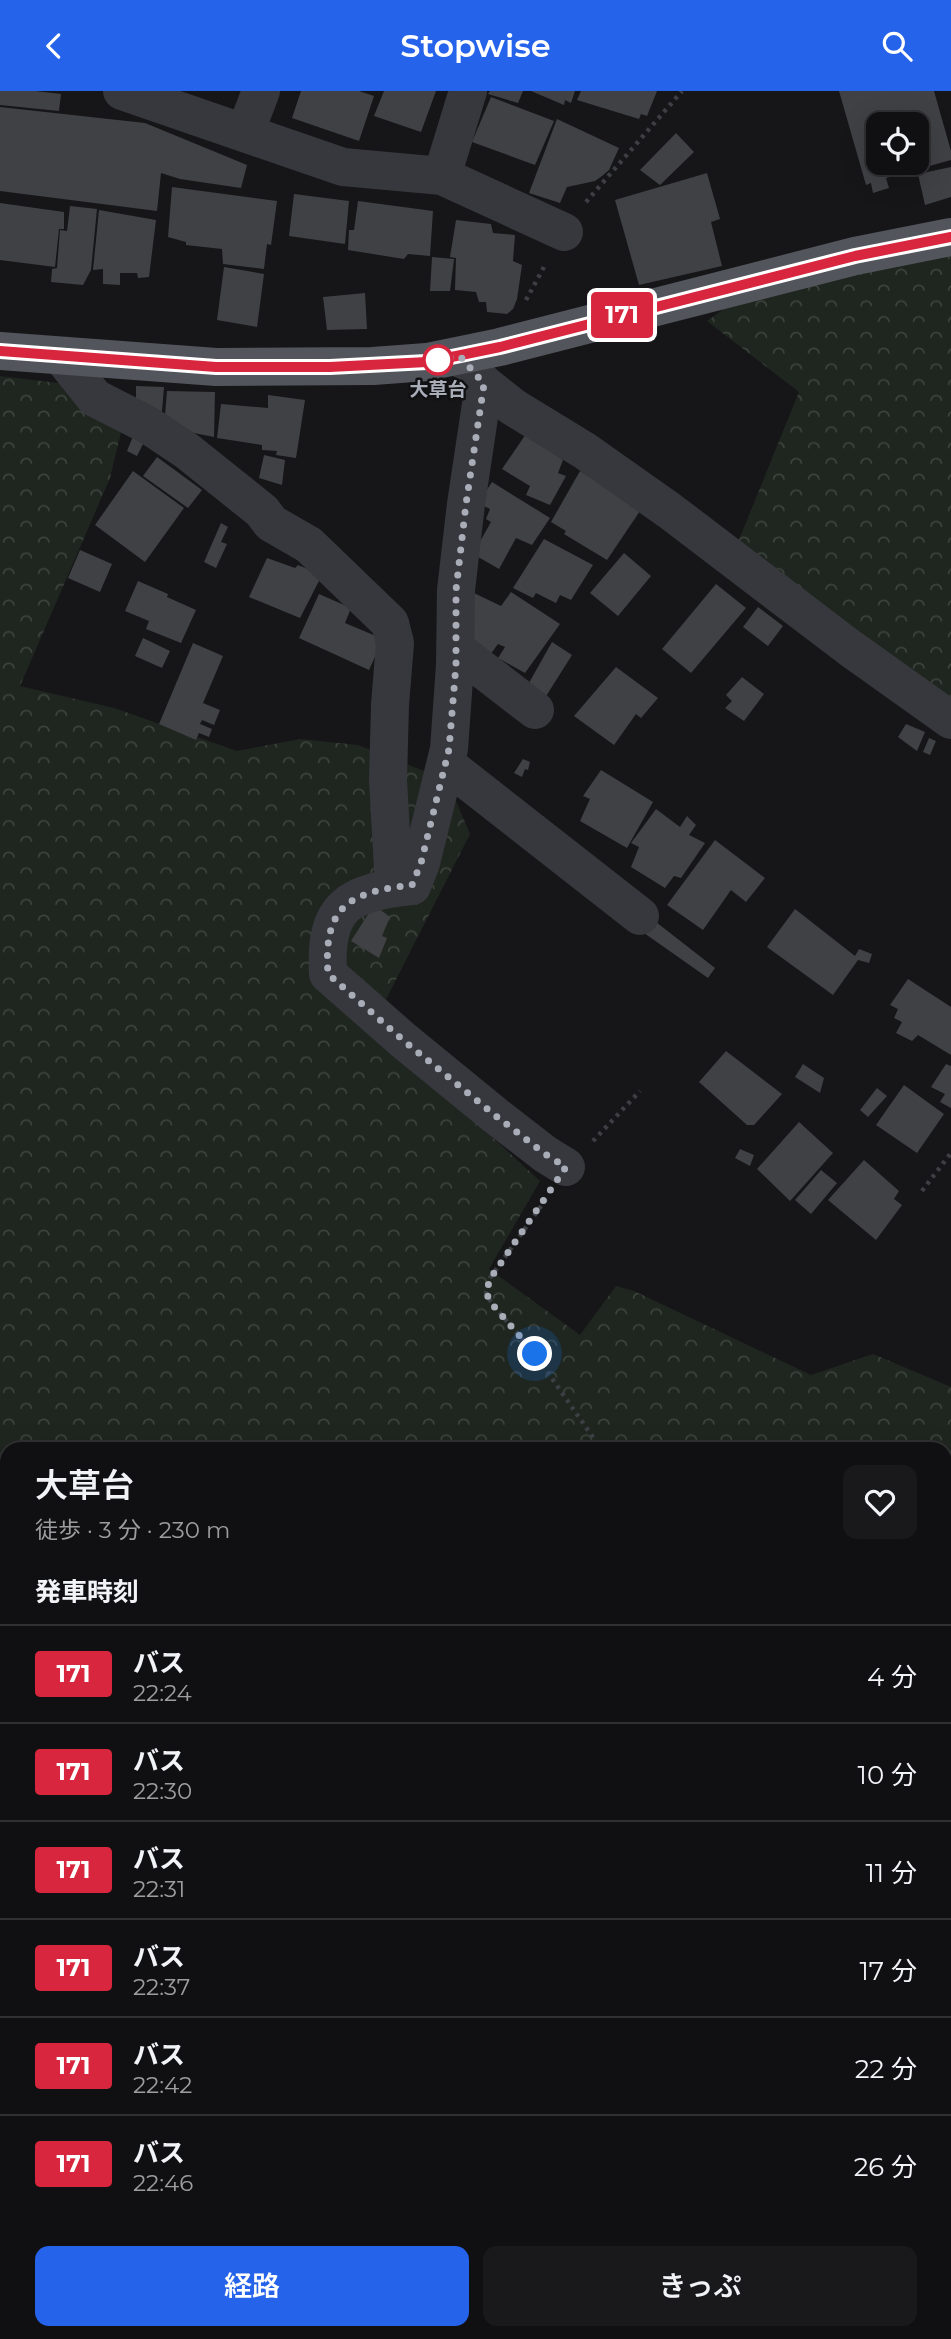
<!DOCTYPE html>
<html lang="ja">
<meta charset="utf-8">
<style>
body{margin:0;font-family:Montserrat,"Noto Sans JP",sans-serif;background:#19191b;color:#f1f3f6;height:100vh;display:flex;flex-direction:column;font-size:26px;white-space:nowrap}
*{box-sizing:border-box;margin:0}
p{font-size:23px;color:#9c9d9f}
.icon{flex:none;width:38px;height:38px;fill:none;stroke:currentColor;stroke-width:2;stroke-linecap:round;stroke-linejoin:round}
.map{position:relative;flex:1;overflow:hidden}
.details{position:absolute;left:0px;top:1351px;width:952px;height:898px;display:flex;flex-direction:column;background:#101012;border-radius:21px 21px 0 0;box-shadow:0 7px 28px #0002,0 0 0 2px #303032}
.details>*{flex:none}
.badge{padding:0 14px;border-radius:5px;font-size:24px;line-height:46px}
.fabs{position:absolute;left:866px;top:21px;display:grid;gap:14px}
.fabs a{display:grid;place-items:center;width:63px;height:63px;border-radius:14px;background:#101012;box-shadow:0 7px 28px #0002,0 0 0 2px #303032;font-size:35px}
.you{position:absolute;width:35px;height:35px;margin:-18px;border:5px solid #fff;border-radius:50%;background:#1a73e8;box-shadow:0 0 0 10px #1a73e833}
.map>.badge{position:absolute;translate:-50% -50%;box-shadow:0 0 0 4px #fff}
h2{padding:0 35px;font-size:26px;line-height:63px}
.round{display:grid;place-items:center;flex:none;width:74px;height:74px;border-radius:14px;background:#19191b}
.overview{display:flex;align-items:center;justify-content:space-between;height:119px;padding:0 35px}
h1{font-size:33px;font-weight:600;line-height:52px}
.action{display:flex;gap:14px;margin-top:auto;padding:14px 35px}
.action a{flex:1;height:80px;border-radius:14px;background:#2563eb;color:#fff;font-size:28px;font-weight:600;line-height:80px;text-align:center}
.action a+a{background:#19191b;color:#f1f3f6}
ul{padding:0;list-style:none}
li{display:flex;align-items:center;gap:21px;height:98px;padding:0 35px;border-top:2px solid #303032}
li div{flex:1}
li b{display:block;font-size:26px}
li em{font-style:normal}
li .badge{min-width:77px;font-weight:700;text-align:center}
header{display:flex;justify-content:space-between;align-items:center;height:91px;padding:0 35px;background:#2563eb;color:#fff;font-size:32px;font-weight:600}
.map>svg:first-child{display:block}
.forest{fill:url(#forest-crowns)}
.building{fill:#404145;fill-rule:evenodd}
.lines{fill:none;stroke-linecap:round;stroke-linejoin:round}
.path{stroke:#3d3f44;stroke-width:4.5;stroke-dasharray:3.5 5;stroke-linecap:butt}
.minor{stroke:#37383d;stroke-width:38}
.major{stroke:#53555c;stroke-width:38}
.line-casing{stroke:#fff;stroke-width:16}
.line{stroke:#d7263d;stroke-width:10}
.walk{stroke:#a8adb8;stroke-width:7;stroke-dasharray:0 12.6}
.stop-dot{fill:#fff;stroke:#d7263d;stroke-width:3.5}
.labels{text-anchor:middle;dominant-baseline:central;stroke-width:5;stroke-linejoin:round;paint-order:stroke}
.stop-label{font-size:19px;font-weight:bold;fill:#a8adb8;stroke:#111113}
</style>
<header><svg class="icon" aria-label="back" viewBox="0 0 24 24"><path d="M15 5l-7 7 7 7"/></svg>Stopwise<svg class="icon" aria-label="search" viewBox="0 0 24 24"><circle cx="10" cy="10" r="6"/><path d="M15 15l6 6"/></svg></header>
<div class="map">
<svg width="951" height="2248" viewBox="0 0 951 2248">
<defs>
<pattern id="forest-crowns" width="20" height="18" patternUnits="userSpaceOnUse" patternTransform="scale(1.75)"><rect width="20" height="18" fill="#1e261f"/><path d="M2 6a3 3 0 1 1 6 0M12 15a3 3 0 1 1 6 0" fill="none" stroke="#3c433d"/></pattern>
</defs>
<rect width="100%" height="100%" fill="#161618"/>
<path class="forest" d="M951,161V644L732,466L799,301L707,230L747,201Z
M0,285L75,294L130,304L110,387L20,595L114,617L237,660L300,648L358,654L447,689L470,743L372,936L540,1090L489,1178L580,1244L616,1195L634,1200L811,1284L873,1263L951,1296V2208L945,2209V1358H7V1474H0Z
M0,1563L7,1568V2242H164L163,2248H0Z"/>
<path class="building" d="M0,0H35L61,3L59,20L0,14Z
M301,0H359L374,5L359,50L292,27Z
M384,0H436L421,41L374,25Z
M490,0H523L518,12L488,3Z
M531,0H575L571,12L565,9L564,14Z
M581,0H657L647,25L641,23L639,28L577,9Z
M839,0H934L951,60V69L886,87L889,97L873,102L871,92L866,94ZM878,33H917V72H878Z
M491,6L554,30L535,74L472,51Z
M0,16L145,32L247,74L241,97L180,88L161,82L157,120L0,100Z
M557,28L619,57L609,79L602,85L595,90L567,96L560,112L529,102Z
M676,42L694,61L660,94L640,79Z
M951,76V106L925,114L918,83Z
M707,82L720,128L711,131L722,175L639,194L615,109Z
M172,96L277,110L271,154L267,153L264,178L223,173L222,158L186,154V151L168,146Z
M294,103L349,110L345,153L289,145Z
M358,110L433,120L430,165L408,163L404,168L348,159L349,139H354Z
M0,112L64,121V138H59L55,176L0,169Z
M70,115L97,118L91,179L83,194L51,191L52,178L57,177L60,139L67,140Z
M99,119L156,129L149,186L138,187L137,182H120V194L103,193V178L93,179Z
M456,129L491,133L493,142L515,144L513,170L522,174L517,208L513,218L507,223L487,221L486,211H479L476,201L455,199L456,167L450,166Z
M432,166L454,168L450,200H430Z
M224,176L264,183L257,236L217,229Z
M365,202L367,238L327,239L323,206Z
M136,295L164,296L162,320L136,319Z
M167,300L215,301L214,346L164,336Z
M268,304L305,309L296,367L276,364L277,360L262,359V354L217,347L221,313L268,317Z
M134,343L145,349L137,365L127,360Z
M526,343L563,369L558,382L566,385L550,414L526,404L530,395L502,378Z
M264,364L285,369L282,394L259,387Z
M157,366L202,399L188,417L143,385Z
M133,380L184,417L145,471L95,434Z
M580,380L642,417L607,469L564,443L566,440L551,431Z
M492,391L550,427L532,454L516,447L499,478L473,463L491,431L486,428L490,418L478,412Z
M221,432L228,436L221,451L227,453L216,477L204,471Z
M544,448L593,474L571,509L560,504L556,512L536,502L533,507L513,497Z
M80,459L112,473L100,501L68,487Z
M624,462L651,485L618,525L590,502Z
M267,467L295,477L298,474L322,484L300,527L249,506Z
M138,490L168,503L167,506L196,519L181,552L146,538L149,530L125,520Z
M716,493L746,517L691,582L662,558Z
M511,501L560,533L525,582L498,567L505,556L498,553L487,568L468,553L474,502L501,515Z
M319,503L351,517L345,532L383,548L369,579L299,547Z
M758,516L783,535L768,555L743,536Z
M143,547L170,560L162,577L135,565Z
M552,551L572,564L543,610L525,599Z
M193,552L223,565L203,612L220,619L214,634L202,629L200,633L212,638L209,646L199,642L196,649L159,633Z
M616,576L658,607L641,627L636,623L614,654L574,625Z
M742,586L764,603L744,630L725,617L732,610L726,604Z
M906,633L925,641L917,660L898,646Z
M929,647L936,650L930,664L923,661Z
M523,668L530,671L528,679L525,678L522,686L514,682Z
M601,679L653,711L627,757L580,730L590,708L583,705Z
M656,718L680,736L687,725L696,734L689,744L705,752L681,787L674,785L665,797L631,776L639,756L631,752Z
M715,749L765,787L746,811L731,799L703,839L667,814Z
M374,814L390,826L382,845L387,847L379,867L351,850Z
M795,818L855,865L859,858L872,863L869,872L858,869L833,904L767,856Z
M656,831L715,877L708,887L644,842Z
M908,888L951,916V964L918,944L912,950L896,942L902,931L894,927L898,918L890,914Z
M726,960L782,1003L754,1034H747L699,991Z
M803,973L824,987L820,1002L795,986Z
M946,973L951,975V1017L940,1011L945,1003L931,996Z
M904,994L944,1023L917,1062L876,1034Z
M877,997L887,1005L868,1026L860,1019Z
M799,1031L833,1062L790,1110L757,1078Z
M740,1058L754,1064L750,1075L735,1067Z
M864,1069L899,1100L894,1108L902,1114L876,1149L828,1109Z
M821,1079L837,1092L811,1123L795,1109Z"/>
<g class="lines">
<path class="path" d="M586,111L682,0
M526,209L545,174
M593,1050L640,1000
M922,1100L951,1062
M546,1108L490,1187L486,1202L492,1213L535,1263L601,1358
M0,1414L7,1417
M945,1447L951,1444
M945,2181H951
M158,2242L159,2248"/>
<path class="minor" d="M122,0L343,76L442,85L564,141
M245,42L261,0
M442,85L468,0
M62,266L95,307L148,334L187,360L262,420L271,432L309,454L390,532L395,552L390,614L388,689L394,796
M471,278L484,293L513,316L585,360L670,420L850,557L951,629
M484,293L466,413L456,499L455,574L449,658L421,772L412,795C348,801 324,815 328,883L403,949L496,1025L545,1063L566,1076
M456,558L535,619
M446,673L640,825"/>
<path class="major" d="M0,260L216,276L373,275L427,271L500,256L855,165L951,146"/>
</g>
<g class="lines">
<defs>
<path id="line" d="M0,260L216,276H330L427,271L500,256L855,165L951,146"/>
</defs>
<use href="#line" class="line-casing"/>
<use href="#line" class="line"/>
<path class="walk" d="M438,269L460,265L484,293L466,413L456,499V574L449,658L421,772L412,794C349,801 323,815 328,883L403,949L496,1025L545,1063L566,1076L490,1188L486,1202L492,1213L535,1263"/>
</g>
<circle class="stop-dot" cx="438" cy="269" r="14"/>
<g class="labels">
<g class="stop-label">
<text x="438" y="298">大草台</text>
</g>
</g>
</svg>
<div class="fabs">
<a><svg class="icon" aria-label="locate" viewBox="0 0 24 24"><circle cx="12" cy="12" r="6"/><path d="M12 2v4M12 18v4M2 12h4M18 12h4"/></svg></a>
</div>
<div class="you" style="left:535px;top:1263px"></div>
<b class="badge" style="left:622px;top:224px;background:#d7263d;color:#fff">171</b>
<section class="details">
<div class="overview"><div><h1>大草台</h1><p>徒歩 · 3 分 · 230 m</p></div><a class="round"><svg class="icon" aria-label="heart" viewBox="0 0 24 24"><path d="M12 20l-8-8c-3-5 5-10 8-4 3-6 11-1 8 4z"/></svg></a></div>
<h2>発車時刻</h2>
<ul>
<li><span class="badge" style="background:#d7263d;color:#fff">171</span><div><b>バス</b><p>22:24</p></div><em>4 分</em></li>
<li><span class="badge" style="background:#d7263d;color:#fff">171</span><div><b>バス</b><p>22:30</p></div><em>10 分</em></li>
<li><span class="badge" style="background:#d7263d;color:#fff">171</span><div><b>バス</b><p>22:31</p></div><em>11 分</em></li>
<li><span class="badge" style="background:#d7263d;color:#fff">171</span><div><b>バス</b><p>22:37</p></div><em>17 分</em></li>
<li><span class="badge" style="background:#d7263d;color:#fff">171</span><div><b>バス</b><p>22:42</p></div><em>22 分</em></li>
<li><span class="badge" style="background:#d7263d;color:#fff">171</span><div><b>バス</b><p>22:46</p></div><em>26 分</em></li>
</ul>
<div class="action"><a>経路</a><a>きっぷ</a></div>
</section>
</div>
